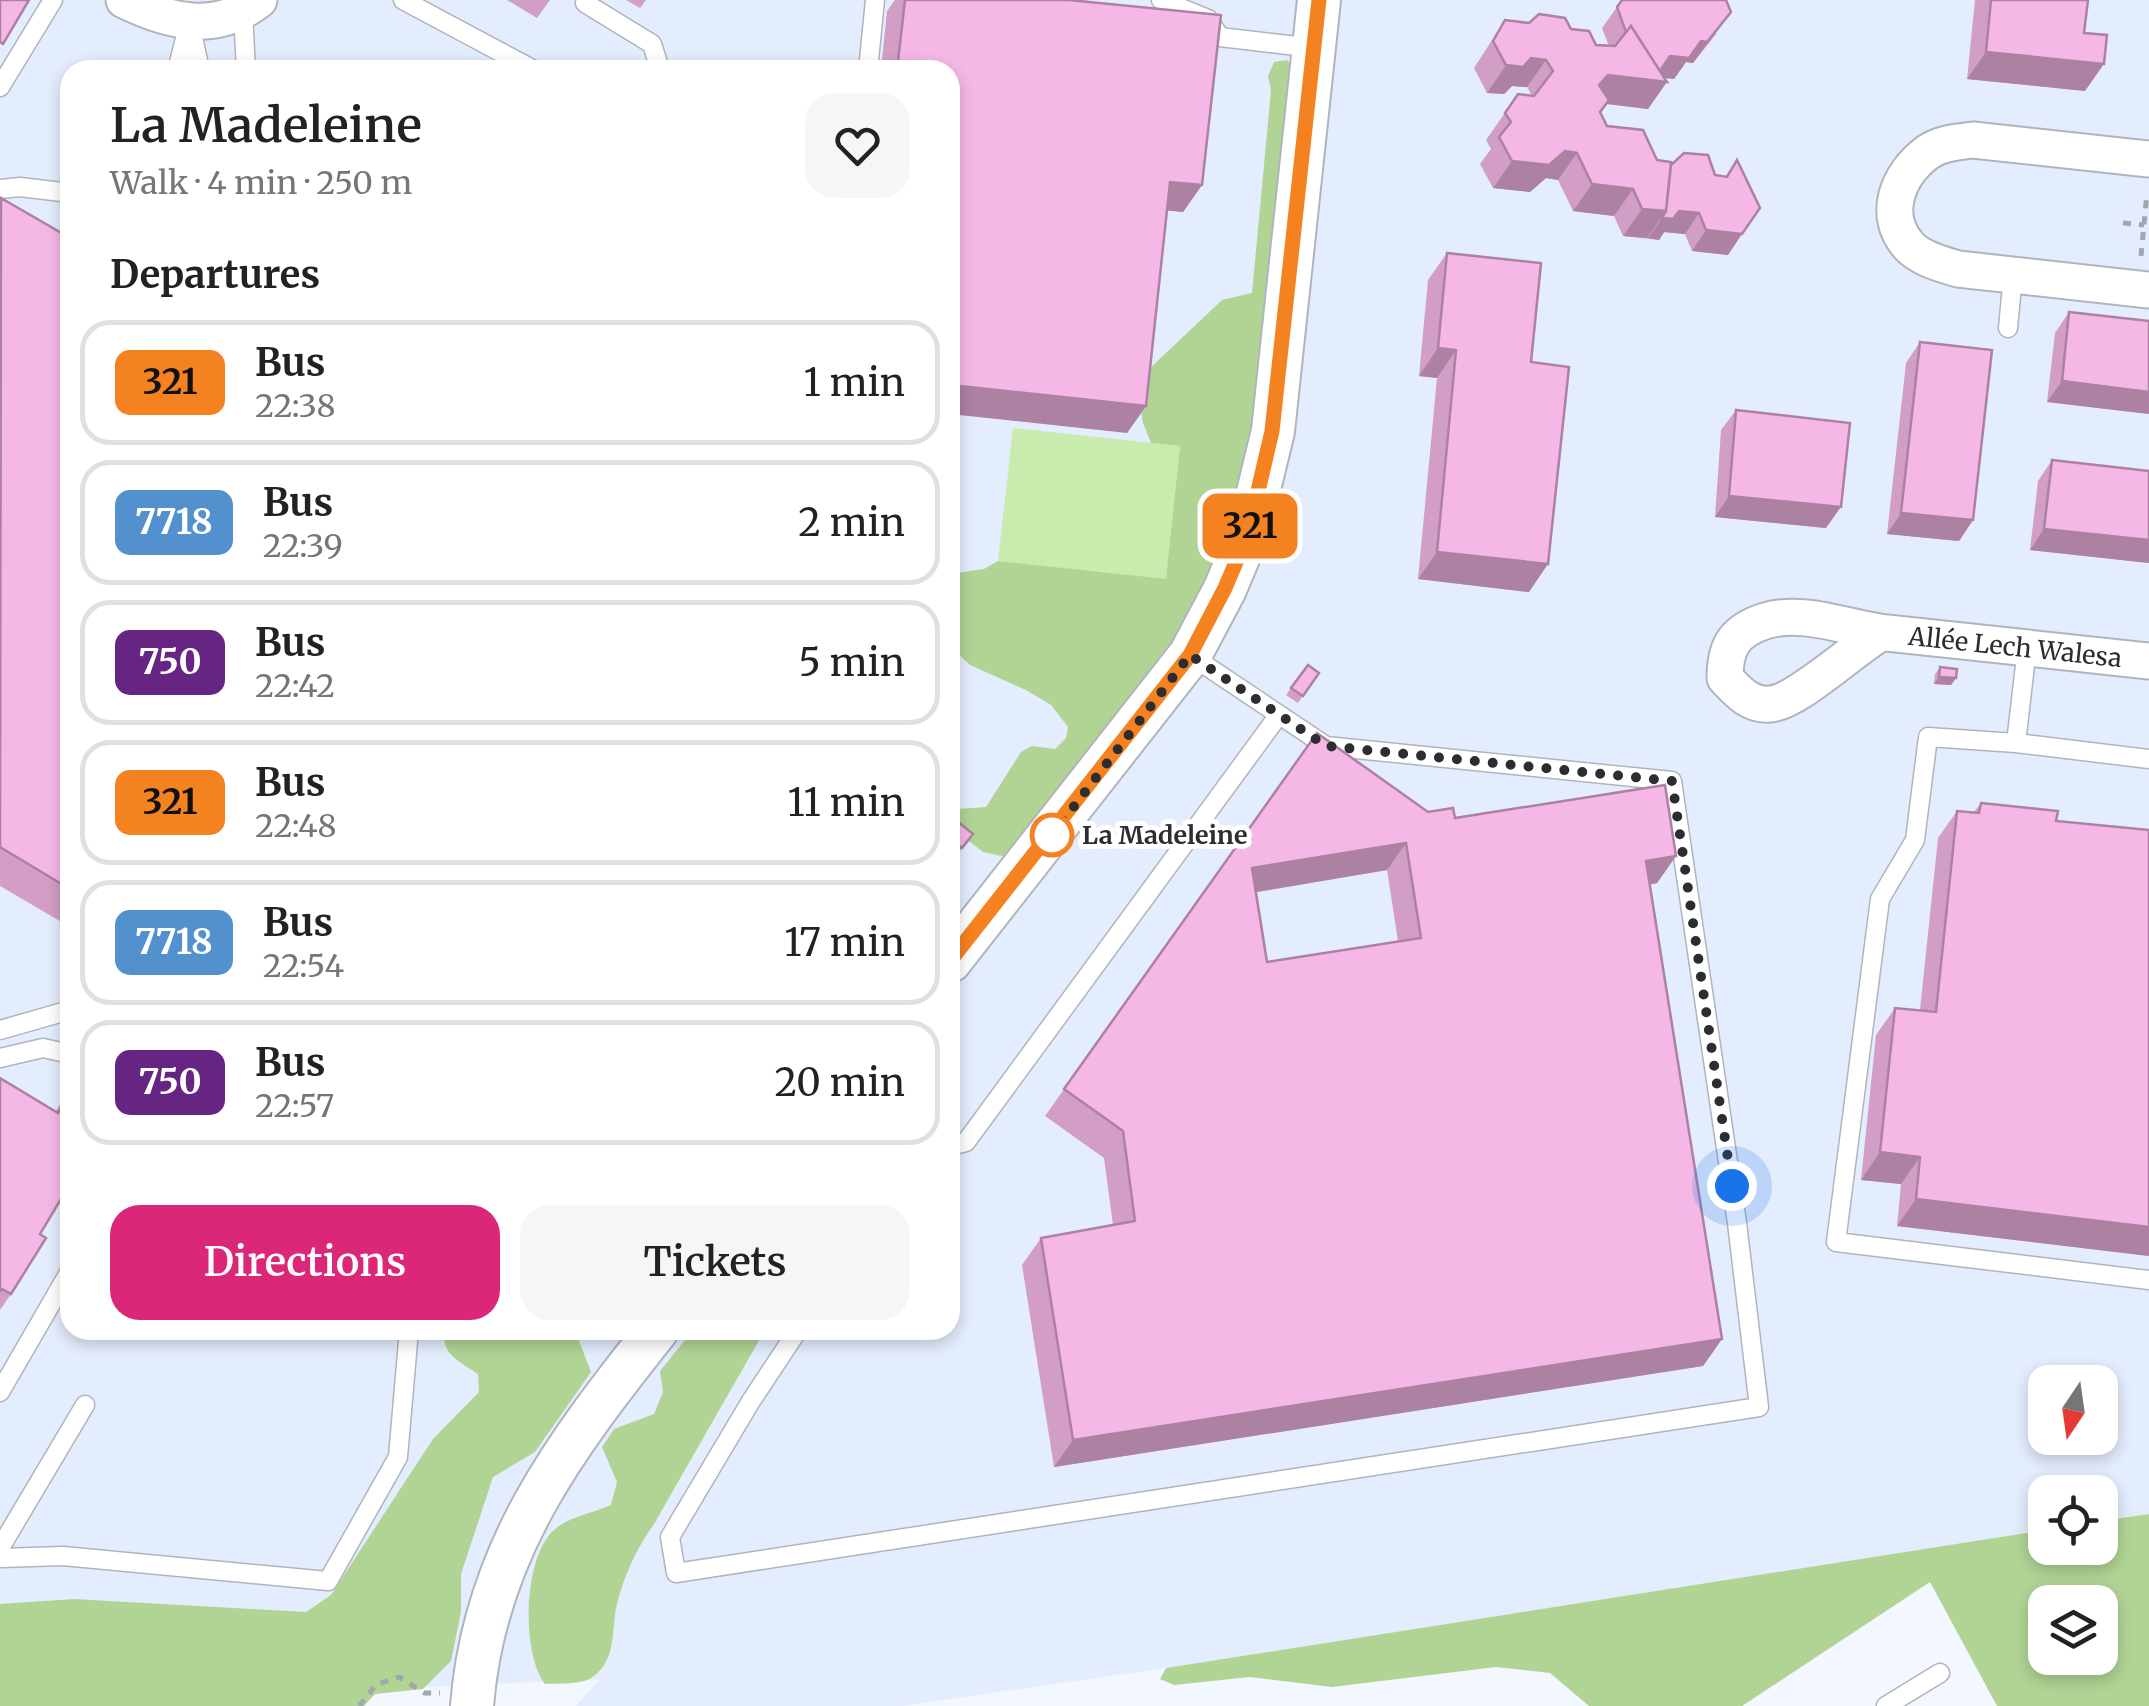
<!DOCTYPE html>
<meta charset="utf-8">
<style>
body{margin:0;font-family:Merriweather,serif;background:#f6f6f6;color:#222;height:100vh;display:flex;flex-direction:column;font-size:38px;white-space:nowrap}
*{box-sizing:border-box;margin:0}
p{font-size:32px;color:#767676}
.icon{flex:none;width:55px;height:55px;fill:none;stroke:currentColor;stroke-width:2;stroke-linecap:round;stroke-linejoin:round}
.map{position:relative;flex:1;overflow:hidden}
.drawer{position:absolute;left:60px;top:60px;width:900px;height:1280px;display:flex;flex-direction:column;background:#fff;border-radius:30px;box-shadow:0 5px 15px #0003}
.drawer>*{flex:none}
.badge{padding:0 20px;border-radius:15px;font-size:35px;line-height:65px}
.needle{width:65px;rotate:193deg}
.fabs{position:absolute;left:2028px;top:1365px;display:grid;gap:20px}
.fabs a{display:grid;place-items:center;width:90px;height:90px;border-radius:20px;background:#fff;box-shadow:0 5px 15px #0003;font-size:50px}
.you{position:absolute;width:50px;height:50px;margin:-25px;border:8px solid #fff;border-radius:50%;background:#1a73e8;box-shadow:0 0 0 15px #1a73e833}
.map>.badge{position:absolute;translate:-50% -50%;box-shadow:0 0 0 5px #fff}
h2{padding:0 50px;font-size:38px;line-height:90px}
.round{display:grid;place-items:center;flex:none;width:105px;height:105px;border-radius:30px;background:#f6f6f6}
.overview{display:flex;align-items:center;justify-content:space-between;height:170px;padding:0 50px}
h1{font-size:48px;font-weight:600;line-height:75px}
.primary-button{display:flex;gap:20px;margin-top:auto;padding:20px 50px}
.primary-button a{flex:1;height:115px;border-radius:30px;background:#db2777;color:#fff;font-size:40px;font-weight:600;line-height:115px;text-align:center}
.primary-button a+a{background:#f6f6f6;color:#222}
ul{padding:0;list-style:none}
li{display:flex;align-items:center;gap:30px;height:125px;margin:0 20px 15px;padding:0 30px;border:5px solid #e0e0e0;border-radius:30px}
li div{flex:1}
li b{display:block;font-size:38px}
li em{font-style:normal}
li .badge{min-width:110px;font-weight:700;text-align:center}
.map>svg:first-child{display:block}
.built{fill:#e4edfd;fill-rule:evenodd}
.green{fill:#c9ebae}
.forest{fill:#b1d495;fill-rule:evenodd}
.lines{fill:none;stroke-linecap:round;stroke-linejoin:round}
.service-casing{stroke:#afb4bd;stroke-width:21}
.minor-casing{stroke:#afb4bd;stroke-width:39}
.tertiary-casing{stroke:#afb4bd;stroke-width:46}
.path{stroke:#a3a6ac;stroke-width:5;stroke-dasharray:8 8;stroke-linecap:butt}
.service{stroke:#fff;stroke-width:18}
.minor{stroke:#fff;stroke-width:35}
.tertiary{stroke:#fff;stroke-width:42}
.wall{fill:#d39ec6;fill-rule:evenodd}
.shaded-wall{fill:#ac81a1}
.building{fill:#f5b8e6;stroke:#ac81a1;stroke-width:2.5;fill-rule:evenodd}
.line-casing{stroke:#fff;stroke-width:22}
.line{stroke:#f58220;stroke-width:15}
.walk{stroke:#2b2d30;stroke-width:10;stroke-dasharray:0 18}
.stop-dot{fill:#fff;stroke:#f58220;stroke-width:5}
.labels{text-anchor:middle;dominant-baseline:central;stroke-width:10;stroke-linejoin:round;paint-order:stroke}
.street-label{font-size:25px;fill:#2b2d30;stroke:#fff}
.stop-label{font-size:25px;font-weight:bold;fill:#2b2d30;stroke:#fff;text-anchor:start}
</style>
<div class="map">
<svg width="2149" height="1706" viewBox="0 0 2149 1706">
<rect width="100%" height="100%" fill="#f3f7ff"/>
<path class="built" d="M0,0H2149V1514L2100,1521V1492H2045V1530L1166,1668L902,1706H576L600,1679L352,1691L0,1676ZM70,70H950V1330H70ZM2045,1382H2100V1438H2045Z"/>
<path class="green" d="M1013,428L1180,446L1166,580L998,561Z"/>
<path class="forest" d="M1287,60L1295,69L1262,382L1247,462L1228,535L1180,636L1011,858L983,852L952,828L950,816L957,809L986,807L1021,752L1032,746L1055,749L1066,738L1068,727L1051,705L1026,690L970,665L950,646V574L984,569L998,561L1166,579L1180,446L1151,443L1143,423L1140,404L1147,371L1222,300L1252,293L1271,90L1268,76L1274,62Z
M445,1330H583L579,1341L591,1372L535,1452L493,1477L461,1574V1612L451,1661L423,1689L375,1694L364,1706H0V1604L74,1599L306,1612L331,1595L433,1439L479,1392L478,1374C460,1362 440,1354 445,1330Z
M693,1330H765L654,1524C637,1548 626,1571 618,1600C610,1627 619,1660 591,1678C580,1685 558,1683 545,1684C521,1653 523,1557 554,1530C568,1517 593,1513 611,1505L617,1482L602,1447L614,1429L654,1414L663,1392L660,1371Z
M2149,1514V1706H1997L1930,1582L1742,1706H1589L1550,1673L1496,1667L1332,1687L1250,1677L1174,1685L1160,1679L1166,1668L2045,1530V1548H2100V1521ZM2045,1602H2100V1658H2045Z"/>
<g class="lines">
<defs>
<path id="service" d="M403,0L534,70
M1161,0L1208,19L1220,37L1314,48
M585,3L652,44L659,66L656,70
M243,12L246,70
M191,28L200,70
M177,70L189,23
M868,70L875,0
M0,87L53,0
M0,189L20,187L70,193
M2008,328L2013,275
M2027,648L2016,743L2149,759
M2016,743L1928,737L1915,840L1880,899L1836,1242L2149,1280
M0,1030L70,1010
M0,1058L43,1048L70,1054
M950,1146L966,1142L1278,716
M798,1330L751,1401L670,1537L676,1573L1759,1407L1737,1223L1672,781L1326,746L1190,655
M0,1392L70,1271
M0,1548L85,1405
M0,1558L63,1556L328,1581L398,1457L409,1330
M1886,1706L1940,1673"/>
<path id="minor" d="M124,0C169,22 216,34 259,0
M2149,159L1973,140C1957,142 1941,143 1928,152C1898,174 1881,215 1909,246C1921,259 1942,264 1958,269L2149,290
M1881,633C1854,648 1796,703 1770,704C1750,706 1737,691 1725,678C1725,647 1734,631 1765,621C1804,609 1849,629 1887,633C1975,643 2062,652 2149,661"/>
<path id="tertiary" d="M950,961L1190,655L1225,589L1248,534L1273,431L1319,0
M472,1706C484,1552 565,1446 657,1330"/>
</defs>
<use href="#service" class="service-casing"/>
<use href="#minor" class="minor-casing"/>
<use href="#tertiary" class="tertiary-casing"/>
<path class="path" d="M2123,223L2144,225
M2141,256L2147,193
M359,1706L376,1685L399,1677L425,1693H440"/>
<use href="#service" class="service"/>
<use href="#minor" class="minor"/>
<use href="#tertiary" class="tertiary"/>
</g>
<path class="wall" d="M507,0H550L537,18Z
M626,0H646L640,8Z
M895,0H1069L1202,185L1183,212L1167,210L1146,406L1127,433L950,70H881L887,11Z
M1622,0L1717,33L1693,63L1686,62L1674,79L1664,78L1648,109L1607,104L1601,113L1607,126L1657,160L1725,177L1737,160L1728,255L1692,251L1685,234L1664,232L1659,240L1623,236L1614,216L1573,211L1558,180L1546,178L1530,192L1493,188L1480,164L1491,149L1486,140L1518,94L1532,96L1527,87L1512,86L1504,94L1487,93L1474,68L1505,20L1571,29L1596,45L1609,46L1602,28Z
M1975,0H2088L2084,33L2085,91L1967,79Z
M0,199L70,238V927L0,886Z
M1447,253L1531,362L1529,592L1418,579L1437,378L1419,376L1428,280Z
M2069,312L2149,321V414L2047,402L2055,333Z
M1920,342L1973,520L1959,541L1887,534L1906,363Z
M1736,410L1826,528L1715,517L1721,430Z
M2052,460L2149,471V563L2030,550L2038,481Z
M1308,665L1319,673L1298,703L1286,695Z
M1940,667L1956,678L1951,685L1934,684L1935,674Z
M1317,733L1428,812L1676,856L1657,883L1649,885L1722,1339L1703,1366L1054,1467L1022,1265L1041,1238L1113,1225L1104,1158L1045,1116ZM1387,870L1398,941L1267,962L1256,892Z
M1981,803L2056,821L2149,830V1256L1897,1226L1901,1184L1861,1180L1876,1035L1895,1008L1920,1010L1938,838L1957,811L1974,812Z
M950,829L973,834L957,855L950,850Z
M0,1078L56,1111L70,1087V1184L40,1234L11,1294L0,1310V1314Z"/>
<path class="shaded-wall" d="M1731,12L1693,63L1686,62L1674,79L1656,77L1670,56Z
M1986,52L2104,64L2085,91L1967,79Z
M1531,58L1546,60L1527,87L1512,86L1504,94L1487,93L1506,65Z
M1608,75L1667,82L1648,109L1607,104L1590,128L1599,85Z
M1565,151L1577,153L1558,180L1546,178L1530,192L1493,188L1512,161Z
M1170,182L1202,185L1183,212L1151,209Z
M1592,184L1633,189L1614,216L1573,211Z
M1642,209L1666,211L1647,238L1623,236Z
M1679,211L1699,213L1685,234L1664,232Z
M1662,218L1673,219L1659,240L1648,238Z
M1706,230L1742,234L1728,255L1692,251Z
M1438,348L1456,350L1437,378L1419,376Z
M2062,381L2149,392V414L2047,402Z
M950,385L1146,406L1127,433L950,414Z
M1729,496L1841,507L1826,528L1715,517Z
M1901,513L1973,520L1959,541L1887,534Z
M2044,529L2149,540V563L2030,550Z
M1437,552L1548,564L1529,592L1418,579Z
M1939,677L1956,678L1951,685L1934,684Z
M1406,843L1387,870L1233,896L1252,868Z
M1676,856L1657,883L1627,889L1646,861Z
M1880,1152L1920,1157L1901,1184L1861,1180Z
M1916,1199L2149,1227V1256L1897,1226Z
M1722,1339L1703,1366L1054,1467L1073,1440Z"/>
<path class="building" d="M0,0H29L3,44L0,42Z
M905,0H1069L1221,15L1202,185L1170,182L1146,406L950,385V70H897Z
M1622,0H1726L1731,12L1707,42L1701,41L1689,58L1670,56L1660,71L1631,26L1626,32L1617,7Z
M1991,0H2088L2084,33L2107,35L2104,64L1986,52Z
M1539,14L1565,18L1571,29L1589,31L1596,45L1615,46L1631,26L1667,82L1608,75L1599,85L1609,100L1600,112L1607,126L1643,130L1657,160L1671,162L1666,211L1642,209L1633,189L1592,184L1577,153L1565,151L1549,165L1512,161L1499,137L1511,122L1505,113L1518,94L1534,96L1553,71L1546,60L1531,58L1523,67L1506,65L1493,41L1505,20L1529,23Z
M1684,153L1708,155L1715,175L1727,177L1737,160L1760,208L1742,234L1706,230L1699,213L1679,211L1673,219L1662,218L1666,211L1671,165Z
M1,198L70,238V889L0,847Z
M1447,253L1541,263L1531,362L1569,367L1548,564L1437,552L1456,350L1438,348Z
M2069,312L2149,321V392L2062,381Z
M1920,342L1992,350L1973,520L1901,513Z
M1736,410L1850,423L1841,507L1729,496Z
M2052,460L2149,471V540L2044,529Z
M1308,665L1319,673L1303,696L1291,688Z
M1940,667L1957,669L1956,678L1939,677Z
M1317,733L1428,812L1453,808L1455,818L1665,785L1676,856L1646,861L1722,1339L1073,1440L1041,1238L1135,1221L1123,1131L1064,1089ZM1406,843L1421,938L1267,962L1252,868Z
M1981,803L2058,811L2056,821L2149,830V1227L1916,1199L1920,1157L1880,1152L1895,1008L1936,1012L1957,811L1979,813Z
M957,821L973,834L962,848L950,839V829Z
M0,1078L58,1113L70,1092V1184L40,1234L46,1238L11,1294L2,1289L0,1291Z"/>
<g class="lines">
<defs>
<path id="line" d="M950,961L1190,655L1225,588L1248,534L1272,431L1319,0"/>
</defs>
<use href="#line" class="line-casing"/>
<use href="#line" class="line"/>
<path class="walk" d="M1052,835L1190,655L1326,746L1672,781L1732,1186"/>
</g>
<circle class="stop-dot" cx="1052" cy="835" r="20"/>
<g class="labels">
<g class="street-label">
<text transform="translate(2015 647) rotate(6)">Allée Lech Walesa</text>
</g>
<g class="stop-label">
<text x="1082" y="835">La Madeleine</text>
</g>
</g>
</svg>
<div class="fabs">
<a><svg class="needle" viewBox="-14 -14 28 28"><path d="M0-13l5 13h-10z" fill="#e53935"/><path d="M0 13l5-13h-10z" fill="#767676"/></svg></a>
<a><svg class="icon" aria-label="locate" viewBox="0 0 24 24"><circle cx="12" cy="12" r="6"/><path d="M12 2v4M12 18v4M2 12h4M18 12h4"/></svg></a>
<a><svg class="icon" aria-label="layers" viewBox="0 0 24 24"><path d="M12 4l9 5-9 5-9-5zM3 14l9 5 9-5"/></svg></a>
</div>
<div class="you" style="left:1732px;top:1186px"></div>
<b class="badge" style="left:1250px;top:526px;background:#f58220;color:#111">321</b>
<section class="drawer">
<div class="overview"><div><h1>La Madeleine</h1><p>Walk · 4 min · 250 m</p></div><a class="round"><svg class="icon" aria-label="heart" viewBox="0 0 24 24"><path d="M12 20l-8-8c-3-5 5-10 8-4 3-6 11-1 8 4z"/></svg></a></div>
<h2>Departures</h2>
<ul>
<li><span class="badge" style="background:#f58220;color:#111">321</span><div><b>Bus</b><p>22:38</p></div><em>1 min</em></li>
<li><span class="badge" style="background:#5291ce;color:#fff">7718</span><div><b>Bus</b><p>22:39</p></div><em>2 min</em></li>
<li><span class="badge" style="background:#662483;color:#fff">750</span><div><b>Bus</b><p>22:42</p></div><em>5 min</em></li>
<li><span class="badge" style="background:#f58220;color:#111">321</span><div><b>Bus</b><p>22:48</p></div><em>11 min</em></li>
<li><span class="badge" style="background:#5291ce;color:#fff">7718</span><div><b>Bus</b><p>22:54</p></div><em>17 min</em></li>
<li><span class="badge" style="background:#662483;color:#fff">750</span><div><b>Bus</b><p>22:57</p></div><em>20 min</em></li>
</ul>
<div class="primary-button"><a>Directions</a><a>Tickets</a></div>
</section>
</div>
